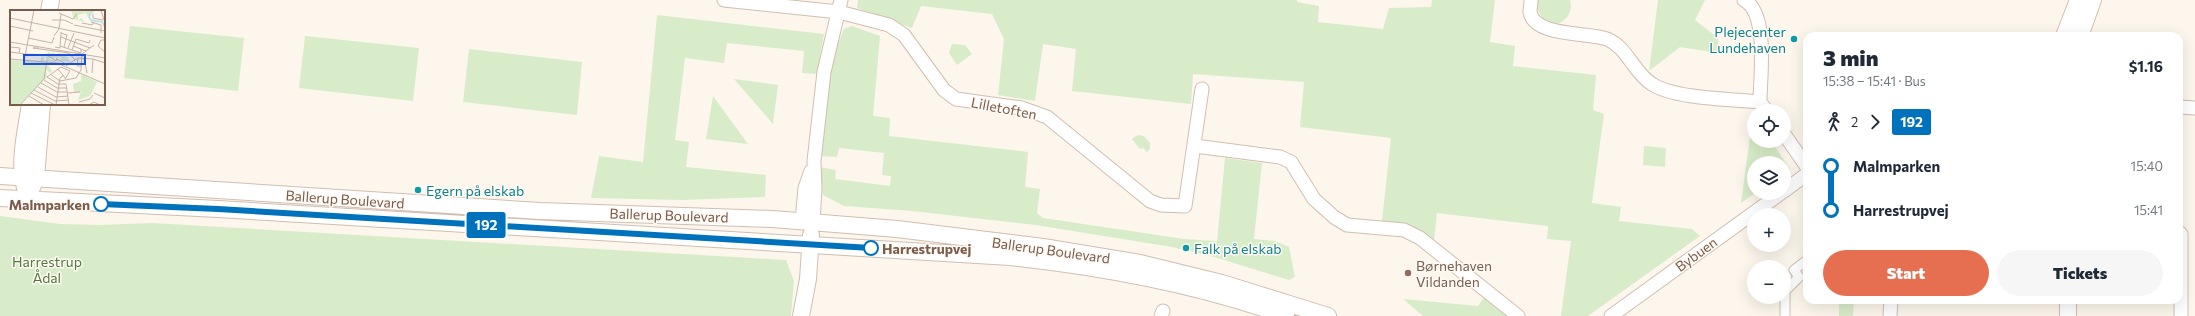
<!DOCTYPE html>
<meta charset="utf-8">
<style>
body{margin:0;font-family:Commissioner,sans-serif;background:#f6f6f7;color:#1f2937;height:100vh;display:flex;flex-direction:column;font-size:15px;white-space:nowrap}
*{box-sizing:border-box;margin:0}
p{font-size:13px;color:#747a83}
.icon{flex:none;width:22px;height:22px;fill:none;stroke:currentColor;stroke-width:2;stroke-linecap:round;stroke-linejoin:round}
.map{position:relative;flex:1;overflow:hidden}
.details{position:absolute;left:1803px;top:32px;width:380px;height:272px;display:flex;flex-direction:column;background:#fff;border-radius:12px;box-shadow:0 4px 16px #0002}
.details>*{flex:none}
.badge{padding:0 8px;border-radius:3px;font-size:14px;line-height:26px}
.tools{position:absolute;left:1747px;top:104px;display:grid;gap:8px}
.tools a{display:grid;place-items:center;width:44px;height:44px;border-radius:50%;background:#fff;box-shadow:0 4px 16px #0002;font-size:20px}
.map>.badge{position:absolute;translate:-50% -50%;box-shadow:0 0 0 2px #fff}
.legs{display:flex;align-items:center;gap:6px;height:44px;padding:0 20px;font-size:13px}
.legs p{margin-inline-start:auto}
.overview{display:flex;align-items:center;justify-content:space-between;height:68px;padding:0 20px}
h1{font-size:22px;font-weight:800;line-height:30px}
.action{display:flex;gap:8px;margin-top:auto;padding:8px 20px}
.action a{flex:1;height:46px;border-radius:24px;background:#e76f51;color:#fff;font-size:16px;font-weight:800;line-height:46px;text-align:center}
.action a+a{background:#f6f6f7;color:#1f2937}
ul{padding:0 20px;list-style:none}
li{display:flex;align-items:center;gap:14px;height:44px;font-size:15px}
li i{display:grid;place-items:center;width:6px;height:100%;margin:0 5px;background:currentColor}
li i::after{content:'';width:10px;height:10px;margin:-5px;border:3px solid;border-radius:50%;background:#fff}
li p{margin-inline-start:auto}
li:first-child i{background:linear-gradient(#0000 50%,currentColor 0)}
li:last-child i{background:linear-gradient(currentColor 50%,#0000 0)}
.map>svg:first-child{display:block}
.green{fill:#d8ecc9}
.lines{fill:none;stroke-linecap:round;stroke-linejoin:round}
.pedestrian-casing{stroke:#d1beb0;stroke-width:11}
.minor-casing{stroke:#d1beb0;stroke-width:15}
.tertiary-casing{stroke:#d1beb0;stroke-width:18}
.pedestrian{stroke:#fff;stroke-width:9}
.minor{stroke:#fff;stroke-width:13}
.tertiary{stroke:#fff;stroke-width:16}
.line-1-casing{stroke:#fff;stroke-width:9}
.line-1{stroke:#0072bc;stroke-width:6}
.culture-dot{fill:#0f9aa8;stroke:#fffaf3;stroke-width:1.5}
.stop-1-dot{fill:#fff;stroke:#0072bc;stroke-width:2}
.education-dot{fill:#8d6e63;stroke:#fffaf3;stroke-width:1.5}
.labels{text-anchor:middle;dominant-baseline:central;stroke-width:3;stroke-linejoin:round;paint-order:stroke}
.culture-label{font-size:14px;fill:#0d838f;stroke:#fffaf3;text-anchor:start}
.street-label{font-size:14px;fill:#7a5c4d;stroke:#fffaf3}
.stop-label{font-size:14px;font-weight:bold;fill:#7a5c4d;stroke:#fffaf3;text-anchor:end}
.park-label{font-size:14px;fill:#537a41;stroke:#fffaf3}
.education-label{font-size:14px;fill:#785e54;stroke:#fffaf3;text-anchor:start}
.inset-river{fill:none;stroke:#bfe3e8;stroke-width:2}
.inset-road{fill:none;stroke:#c5b3a7;stroke-width:1}
.view{fill:#1d4ed8;fill-opacity:0.15;stroke:#1d4ed8;stroke-width:2}
.inset-edge{fill:none;stroke:#7a5c4d;stroke-width:2}
</style>
<div class="map">
<svg width="2195" height="316" viewBox="0 0 2195 316">
<rect width="100%" height="100%" fill="#fdf6ec"/>
<path class="green" d="M858,0H1297V2L1319,6L1318,22L1383,29L1389,8L1431,7L1432,0H1495L1490,42L1515,46L1513,66L1596,75L1593,110L1604,114L1592,203L1621,207L1619,221L1692,229L1700,236L1588,316H1561L1571,241L1547,239L1548,226L1437,213L1434,241L1413,226L1382,221L1391,138L1300,127L1304,82L1193,74L1191,104L1072,91L1076,49L1043,44L1035,101L998,95L1004,39L992,14L921,6L912,28L857,8Z
M1538,0H1570C1573,11 1568,19 1558,24L1544,21L1537,9Z
M1658,0H1705L1695,20L1718,38V53L1680,47L1649,71Z
M657,15L824,34L817,74L802,73L804,51L727,43L724,63L685,58L675,140L689,142L686,167L766,175L765,197L682,200L591,198L599,156L643,162Z
M130,26L244,38L238,91L124,78Z
M852,26L880,36L873,116L890,118L889,136L1028,152L1025,187L1040,189L1037,213L1043,218L1184,239L1217,241L1225,158L1262,163L1254,239L1275,241L1289,247L1295,277L1289,280L1214,257L1172,247L1036,225L912,211L844,206L823,195L819,167L836,170L835,179L890,186L891,176L882,175L884,153L839,148L837,157L820,156L833,56L844,29Z
M305,36L419,48L413,101L299,88Z
M952,44L965,45L972,54L957,65L949,53Z
M469,49L582,62L577,115L463,102Z
M734,79L778,85L773,124Z
M713,96L748,144L706,139Z
M1753,115L1754,141H1771L1790,169L1784,173V163H1754L1755,193L1741,203Z
M1138,135L1144,136L1150,143V149L1147,152L1143,148L1140,149L1132,139Z
M1644,146L1666,148L1665,167L1643,165Z
M0,216L60,224L100,225L152,223L786,260L794,281L791,316H0Z
M1485,296L1509,316H1423L1403,299L1478,306Z
M1839,300H1854L1853,316H1839Z"/>
<g class="lines">
<defs>
<path id="pedestrian" d="M1785,316V291L1799,277L1794,270L1807,260"/>
<path id="minor" d="M724,0L839,12L889,25L904,35L944,90L956,99L1022,108L1047,117L1150,201L1161,205L1185,206L1202,89
M1531,0C1531,4 1530,9 1530,12C1534,37 1588,32 1607,39C1627,47 1634,73 1652,84C1675,99 1731,99 1760,102
M1744,0C1769,13 1760,77 1760,102L1767,111
M2179,107L2195,108
M1784,134L1807,167
M1195,146L1280,157L1291,162L1314,199L1334,217L1347,225L1404,230L1420,238L1518,316
M1784,191L1807,174
M802,221L805,188L811,171
M813,222L815,189L814,161L824,72L841,0
M2179,232L2181,234V316
M1161,316L1163,311
M1611,316L1781,193
M1890,316L1891,300"/>
<path id="tertiary" d="M49,11L51,0
M2064,36L2078,0
M2080,36L2093,0
M0,176L540,211L773,219L897,229L1043,247L1140,263L1222,283L1328,316
M25,188C18,161 26,131 30,104
M0,198L218,209L1010,257C1103,267 1197,284 1286,316
M27,200L36,178L42,104
M801,316L808,279L811,235
M2068,316V300"/>
</defs>
<use href="#pedestrian" class="pedestrian-casing"/>
<use href="#minor" class="minor-casing"/>
<use href="#tertiary" class="tertiary-casing"/>
<use href="#pedestrian" class="pedestrian"/>
<use href="#minor" class="minor"/>
<use href="#tertiary" class="tertiary"/>
</g>
<g class="lines">
<defs>
<path id="line-1" d="M101,204L218,209L871,248"/>
</defs>
<use href="#line-1" class="line-1-casing"/>
<use href="#line-1" class="line-1"/>
</g>
<g class="culture-dot">
<circle cx="1794" cy="39" r="4"/>
<circle cx="418" cy="190" r="4"/>
<circle cx="1186" cy="248" r="4"/>
</g>
<g class="stop-1-dot">
<circle cx="101" cy="204" r="7"/>
<circle cx="871" cy="248" r="7"/>
</g>
<circle class="education-dot" cx="1408" cy="273" r="4"/>
<g class="labels">
<g class="culture-label">
<text x="1786" y="31" text-anchor="end">Plejecenter<tspan x="1786" dy="16">Lundehaven</tspan></text>
<text x="426" y="190">Egern på elskab</text>
<text x="1194" y="248">Falk på elskab</text>
</g>
<g class="street-label">
<text transform="translate(1004 108) rotate(11)">Lilletoften</text>
<text transform="translate(345 199) rotate(4)">Ballerup Boulevard</text>
<text transform="translate(669 215) rotate(2)">Ballerup Boulevard</text>
<text transform="translate(1051 250) rotate(8)">Ballerup Boulevard</text>
<text transform="translate(1696 254) rotate(-36)">Bybuen</text>
</g>
<g class="stop-label">
<text x="90" y="204">Malmparken</text>
<text x="882" y="248" text-anchor="start">Harrestrupvej</text>
</g>
<g class="park-label">
<text x="47" y="261">Harrestrup<tspan x="47" dy="16">Ådal</tspan></text>
</g>
<g class="education-label">
<text x="1416" y="265">Børnehaven<tspan x="1416" dy="16">Vildanden</tspan></text>
</g>
</g>
<g transform="translate(10 10)">
<rect width="95" height="95" fill="#fdf6ec"/>
<path d="M61,0L73,1L93,0L91,2L86,0L78,7L76,3L68,5V10L72,8L74,12L64,9ZM38,41L42,44L43,41L45,45L50,43L51,46L56,43V46L61,52L57,55L58,52L52,51L50,47L42,48L40,45L39,49L47,52L49,50L50,53L37,51L36,46L33,47L35,51H30L32,46H37ZM0,50L36,52L42,61L40,63L36,59L37,67L9,95H0ZM71,64L87,72L80,86L68,90L71,82H64L63,74L71,71Z" fill="#d8ecc9"/>
<path class="inset-river" d="M82,0L79,7L81,10L92,12L95,17"/>
<path class="inset-road" d="M91,0L95,13M51,4L63,9L67,4M83,4V8L93,10M0,8L95,28M42,10H54L63,14M81,12L91,15V23M72,13L82,15L84,12M64,15L95,21M0,16L23,21M51,23L57,25L54,37M44,26L49,19L51,4L49,3M51,27L80,38M18,28L42,33L44,27M95,30H91L88,36L95,42M0,32L95,48M50,36L71,43V39M63,36L76,41M0,37L10,38L9,43M45,37L50,38L51,22M29,38H23L59,43L65,50M58,38L64,23M62,40L66,29L79,33L80,30M0,42L15,44M15,44L37,45L46,51L47,48M68,48L67,56H72M74,48L77,63M0,49L47,53L95,74M47,49L58,55M14,51L24,0M56,56L68,48L83,49L95,53M48,59L56,69M82,63L83,49M40,64L50,71L66,68L71,60L72,44L84,35M55,69L60,61L51,57L37,67L48,74H56M34,70L47,78H57M31,73L47,82H57M56,74L59,95M28,77L46,87L58,86M24,80L45,91L59,90M21,83L45,95M58,83L70,82M84,83L95,88M19,86L34,95M69,92L80,89L83,85M10,95L34,69L37,50M46,95L50,68L54,65M79,95L84,92L90,95"/>
<path class="view" d="M14,45H75V54H14Z"/>
<rect width="95" height="95" class="inset-edge"/>
</g>
</svg>
<div class="tools">
<a><svg class="icon" aria-label="locate" viewBox="0 0 24 24"><circle cx="12" cy="12" r="6"/><path d="M12 2v4M12 18v4M2 12h4M18 12h4"/></svg></a>
<a><svg class="icon" aria-label="layers" viewBox="0 0 24 24"><path d="M12 4l9 5-9 5-9-5zM3 14l9 5 9-5"/></svg></a>
<a>+</a>
<a>−</a>
</div>
<b class="badge" style="left:486px;top:225px;background:#0072bc;color:#fff">192</b>
<section class="details">
<div class="overview"><div><h1>3 min</h1><p>15:38 – 15:41 · Bus</p></div><b>$1.16</b></div>
<div class="legs"><svg class="icon" aria-label="walk" viewBox="0 0 24 24"><circle cx="13" cy="4" r="2"/><path d="M13 8l-2 6 4 7M11 14l-3 7M7 12l3-4h3l4 4"/></svg>2<svg class="icon" aria-label="forward" viewBox="0 0 24 24"><path d="M9 5l7 7-7 7"/></svg><b class="badge" style="background:#0072bc;color:#fff">192</b></div>
<ul>
<li><i style="color:#0072bc"></i><b>Malmparken</b><p>15:40</p></li>
<li><i style="color:#0072bc"></i><b>Harrestrupvej</b><p>15:41</p></li>
</ul>
<div class="action"><a>Start</a><a>Tickets</a></div>
</section>
</div>
